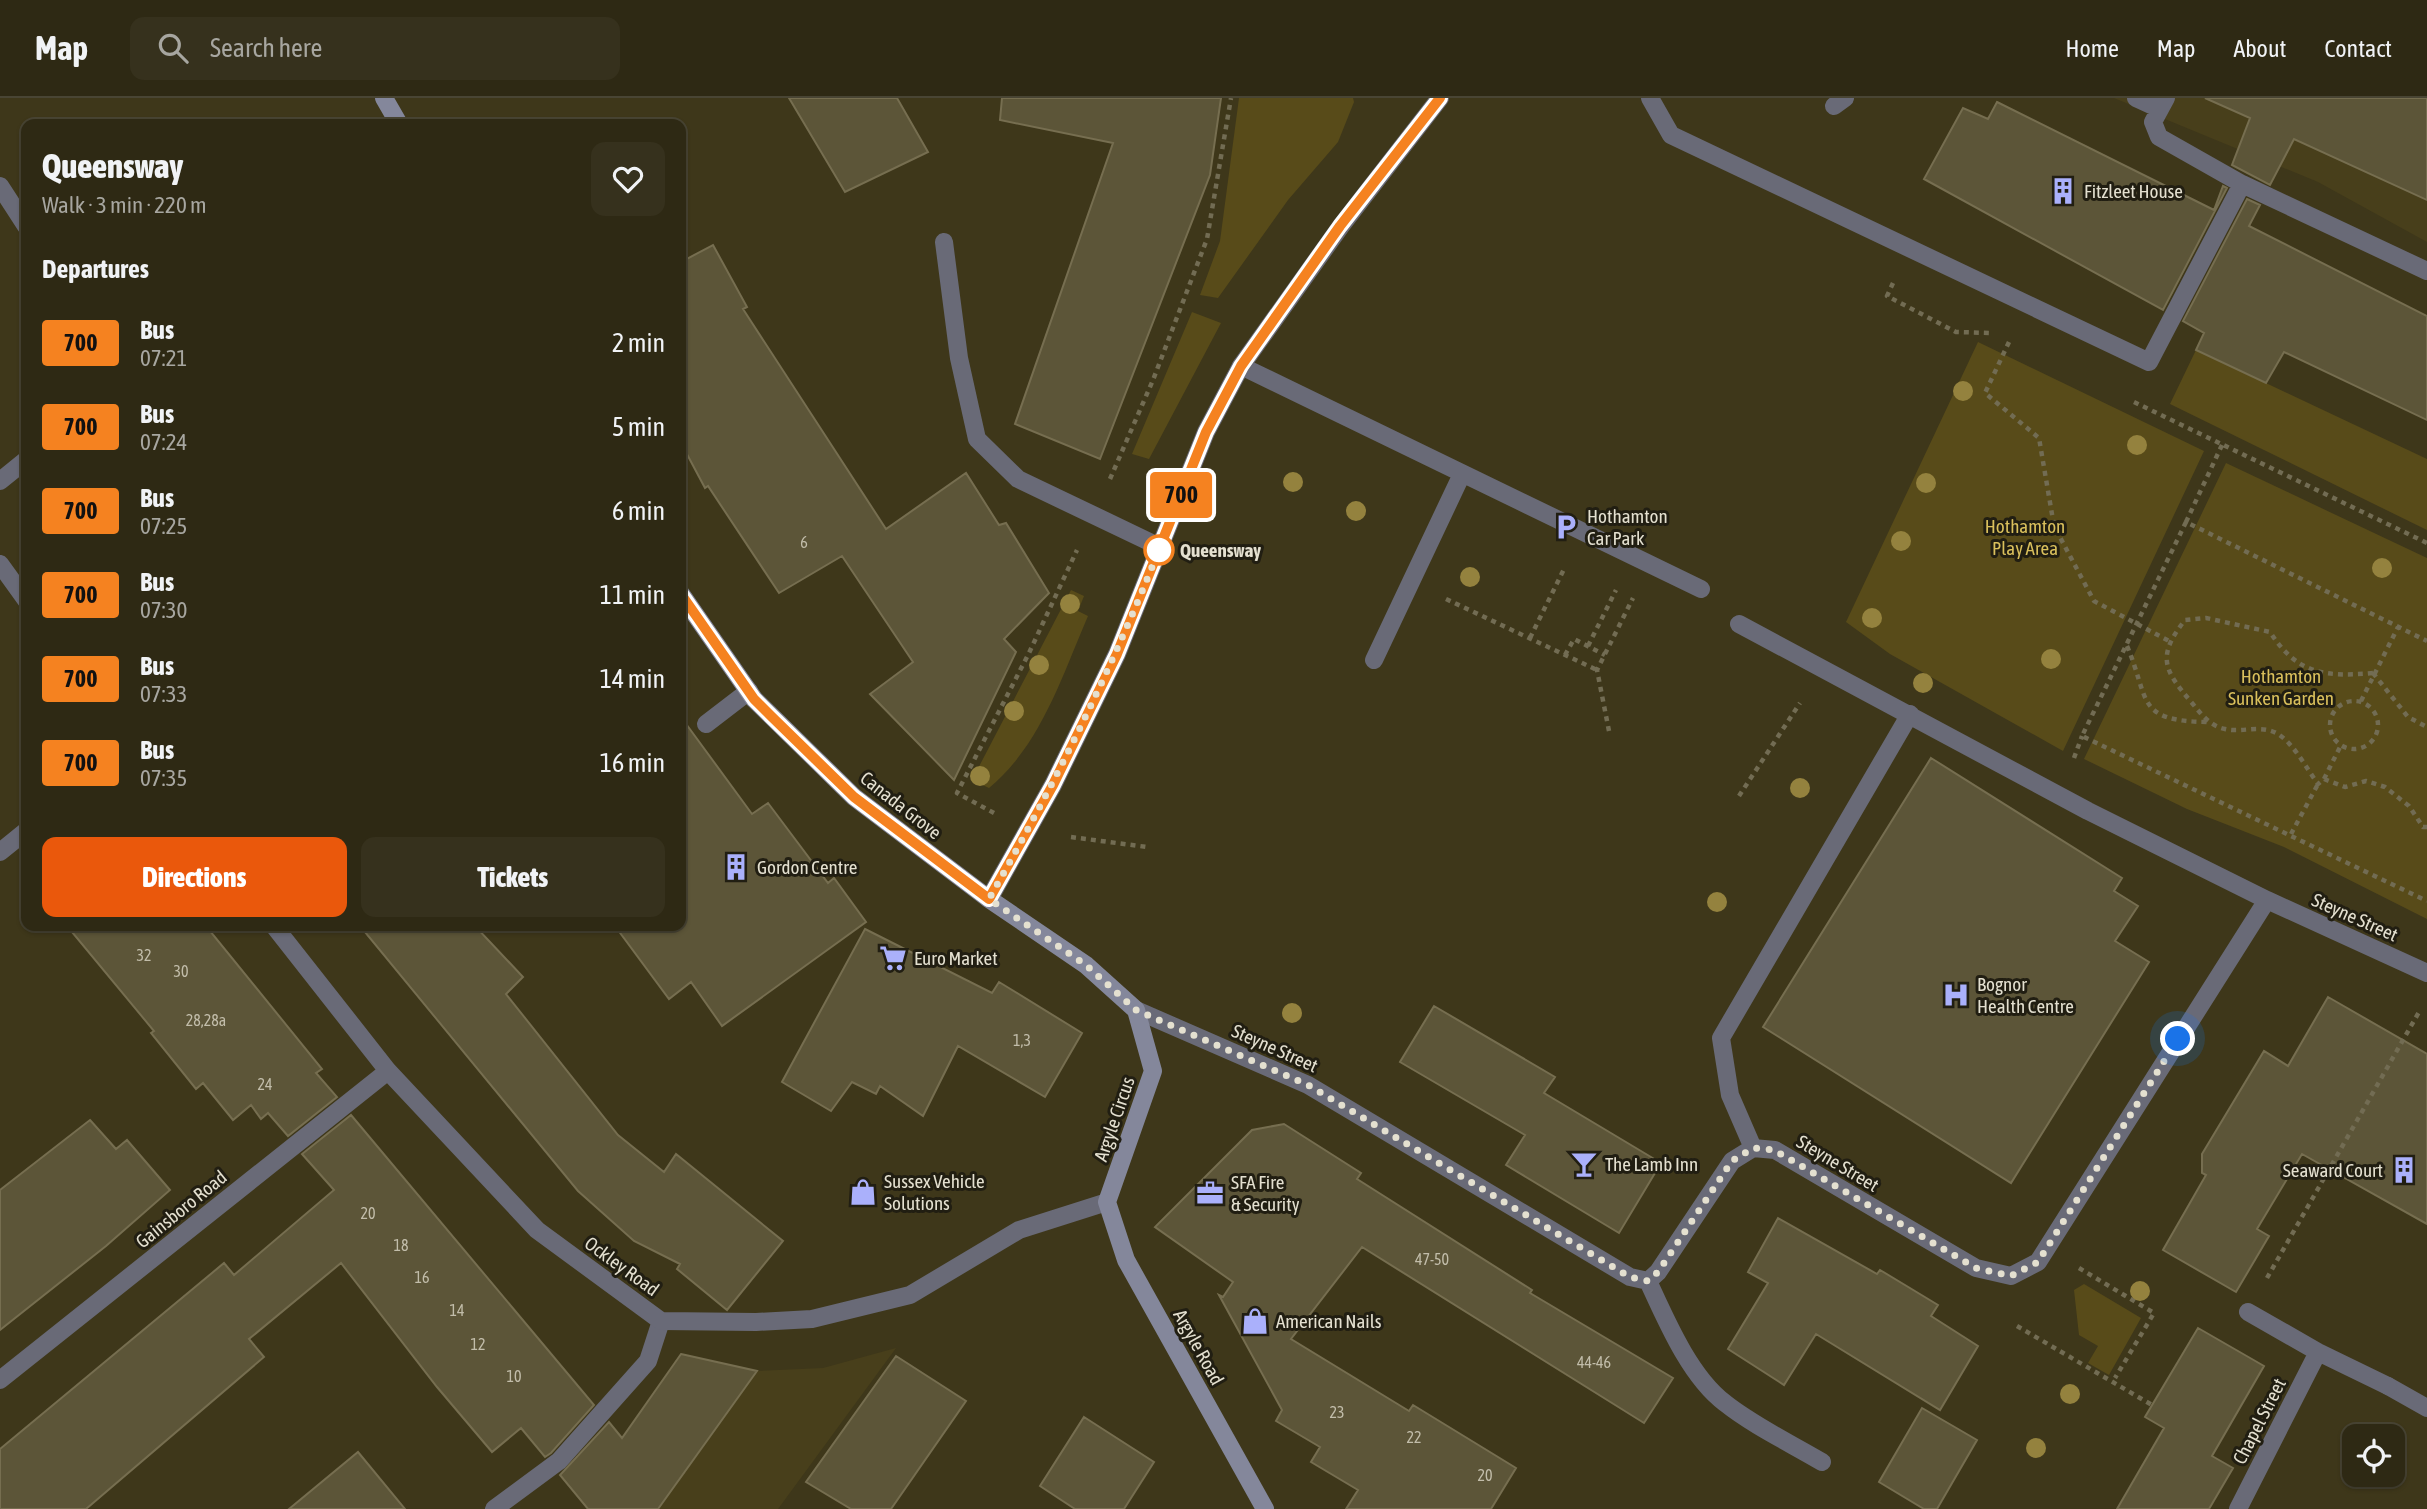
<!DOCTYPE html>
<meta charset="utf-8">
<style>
body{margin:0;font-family:"Asap Condensed",sans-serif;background:#36311d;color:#f1f3f6;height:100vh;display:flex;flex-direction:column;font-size:26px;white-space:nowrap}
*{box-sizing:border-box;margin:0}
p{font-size:23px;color:#a7a6a0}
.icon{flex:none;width:38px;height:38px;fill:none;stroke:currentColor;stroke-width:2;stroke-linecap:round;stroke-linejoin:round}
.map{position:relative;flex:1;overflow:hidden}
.side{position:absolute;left:21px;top:21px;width:665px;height:812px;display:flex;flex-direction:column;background:#2e2914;border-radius:14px;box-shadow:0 2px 5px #0004,0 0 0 2px #494534}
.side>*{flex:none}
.badge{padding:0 14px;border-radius:5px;font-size:24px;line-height:46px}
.tools{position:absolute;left:2342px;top:1326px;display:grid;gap:14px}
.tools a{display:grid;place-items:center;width:63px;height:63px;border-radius:14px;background:#2e2914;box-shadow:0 2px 5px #0004,0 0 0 2px #494534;font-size:35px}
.you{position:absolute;width:35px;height:35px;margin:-18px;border:5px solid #fff;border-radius:50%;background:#1a73e8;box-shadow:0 0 0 10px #1a73e833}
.map>.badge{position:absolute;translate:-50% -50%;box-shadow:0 0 0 4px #fff}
h2{padding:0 21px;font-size:26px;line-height:63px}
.round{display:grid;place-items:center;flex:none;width:74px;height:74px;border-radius:14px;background:#36311d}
.head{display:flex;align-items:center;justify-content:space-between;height:119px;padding:0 21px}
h1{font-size:33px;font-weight:800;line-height:52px}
.primary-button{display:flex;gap:14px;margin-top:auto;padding:14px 21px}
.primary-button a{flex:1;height:80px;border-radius:14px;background:#ea580c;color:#fff;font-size:28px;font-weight:800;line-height:80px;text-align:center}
.primary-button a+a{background:#36311d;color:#f1f3f6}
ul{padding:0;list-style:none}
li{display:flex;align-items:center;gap:21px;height:84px;padding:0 21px}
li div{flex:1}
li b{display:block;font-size:26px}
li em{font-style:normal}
li .badge{min-width:77px;font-weight:700;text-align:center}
header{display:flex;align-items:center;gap:42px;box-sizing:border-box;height:98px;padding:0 35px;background:#2e2914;border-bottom:2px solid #494534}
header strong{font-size:33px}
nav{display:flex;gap:38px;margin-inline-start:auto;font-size:24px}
.search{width:490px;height:63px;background:#36311d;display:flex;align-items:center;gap:18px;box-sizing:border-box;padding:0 24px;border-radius:14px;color:#a7a6a0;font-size:26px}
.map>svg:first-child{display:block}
.built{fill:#483f1b}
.green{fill:#584b19}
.building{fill:#5c5538;stroke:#766e50;stroke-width:2}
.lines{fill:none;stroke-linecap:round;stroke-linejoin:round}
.path{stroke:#726c53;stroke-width:4.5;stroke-dasharray:5 5;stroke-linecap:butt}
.service{stroke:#696a77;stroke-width:18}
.minor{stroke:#696a77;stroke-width:18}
.tertiary{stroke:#696a77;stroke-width:18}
.secondary{stroke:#84879b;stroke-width:18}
.tree{fill:#94823e}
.line-casing{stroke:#fff;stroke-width:16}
.line{stroke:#f58220;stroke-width:10}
.walk{stroke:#e4e0d0;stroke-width:7;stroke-dasharray:0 12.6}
.stop-dot{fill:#fff;stroke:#f58220;stroke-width:3.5}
.labels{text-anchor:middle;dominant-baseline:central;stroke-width:6;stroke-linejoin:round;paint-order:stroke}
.number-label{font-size:16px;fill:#c2bdaa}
.poi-label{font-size:19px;fill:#e4e0d0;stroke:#211e12;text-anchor:start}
.park-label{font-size:19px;fill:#dac05c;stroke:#211e12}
.stop-label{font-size:19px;font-weight:bold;fill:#e4e0d0;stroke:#211e12;text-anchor:start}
.street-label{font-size:19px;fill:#e4e0d0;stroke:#211e12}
</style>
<header>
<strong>Map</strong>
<div class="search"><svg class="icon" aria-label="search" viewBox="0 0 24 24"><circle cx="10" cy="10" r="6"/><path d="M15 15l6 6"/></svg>Search here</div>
<nav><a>Home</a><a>Map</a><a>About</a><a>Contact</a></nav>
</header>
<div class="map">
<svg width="2427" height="1411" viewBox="0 0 2427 1411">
<rect width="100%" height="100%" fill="#3e371a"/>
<path class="built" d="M2114,0H2427V144L2318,84Z
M896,1250L778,1411H658L757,1273L823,1270Z"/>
<path class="green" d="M1239,0H1353L1354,4L1338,44L1288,102L1218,200L1200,197L1220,143Z
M1192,214L1221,225L1149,361L1132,356Z
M1978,244L2204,353L2063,653L1890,556L1846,524Z
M2196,252L2427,361V432L2170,306Z
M2226,365L2427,460V821L2284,749L2187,711L2084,661Z
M1071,492L1084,498L1078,513L1088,518C1062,578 1041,647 989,690L972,682Z
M2084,1186L2141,1220L2109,1277L2088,1265L2098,1248L2079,1237L2074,1192Z"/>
<path class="building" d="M789,0H897L928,54L845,94Z
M1002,0H1221L1210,77L1100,361L1015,326L1113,45L1000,22Z
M2205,0H2427V102L2294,41L2270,87L2232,67L2250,20Z
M1997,4L2214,112L2223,88L2227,90L2163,212L1924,81L1963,10L1988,21Z
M2247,101L2260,107L2249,128L2427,218V322L2284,254L2266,285L2196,252L2204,235L2183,223Z
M713,147L747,209L743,211L886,431L966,375L999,427L1006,425L1049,495L1004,541L1016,554L954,682L870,596L913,564L842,458L779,495L708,388L705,390L681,345V164Z
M681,619L752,716L768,705L828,785L834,780L866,824L722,928L691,884L669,901L615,828H681Z
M1931,660L2122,780L2114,793L2138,808L2115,843L2149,864L2011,1085L1763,929Z
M67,828H206L322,971L316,975L337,999L288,1038L268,1015L261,1021L251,1007L233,1022L203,985L196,991L151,935L154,933Z
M360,828H475L523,879L506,896L618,1037L664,1074L676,1056L783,1143L727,1212L677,1171L680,1166L634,1143L578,1093Z
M865,831L992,895L999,884L1082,935L1045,999L958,948L923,1018L880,988L876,996L852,984L831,1013L782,984Z
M2328,899L2427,956V1126L2302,1056L2257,1131L2269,1138L2236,1194L2163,1152L2206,1077L2202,1075V1056L2264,953L2288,968Z
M1434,908L1555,979L1544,995L1661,1065L1619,1135L1506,1067L1525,1037L1400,964Z
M351,1017L594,1307L551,1355L545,1359L521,1330L492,1354L437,1289L341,1165L249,1241L264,1259L86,1411H0V1351L224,1165L234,1177L334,1092L302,1056Z
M90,1022L116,1051L127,1042L170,1092L106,1148L0,1232V1092Z
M1284,1026L1361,1075L1357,1081L1532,1192L1530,1195L1673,1280L1644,1325L1362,1149L1291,1241L1409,1313L1413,1307L1516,1370L1491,1411H1346L1358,1392L1311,1364L1320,1349L1276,1323L1282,1312L1219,1197L1223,1199L1233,1184L1155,1129L1252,1032Z
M1778,1120L1877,1176L1880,1172L1938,1207L1931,1218L1978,1248L1940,1312L1816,1236L1784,1287L1728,1251L1768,1185L1748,1174Z
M2198,1230L2264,1268L2212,1358L2233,1370L2209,1411H2117L2164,1330L2145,1319Z
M681,1256L757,1273L658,1411H588L560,1377L609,1324L622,1340Z
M896,1258L966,1303L891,1411H851L806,1384Z
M1922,1310L1977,1342L1937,1411H1924L1879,1384Z
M1084,1319L1154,1364L1124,1411H1075L1040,1388Z
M358,1354L405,1411H289Z"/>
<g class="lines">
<path class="path" d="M1893,185L1887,198L1956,234L1991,235
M2009,244L1985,295L2039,340L2054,428L2094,503L2169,543
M2134,304L2427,445
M2222,347L2186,424L2427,543
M1110,381L1153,282L1207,141L1231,0
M2186,424L2082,638L2427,803
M1446,501L1597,572
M1530,540L1565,469
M1588,548L1616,492
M2127,548C2150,602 2135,623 2207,624
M1565,557L1574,541L1605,557
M2373,575C2325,579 2298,577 2270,534L2206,520L2185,522C2156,559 2164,572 2192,605C2201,616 2210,628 2225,631C2242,635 2262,626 2278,636C2295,647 2306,670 2318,686L2324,681L2345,689L2366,683L2385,689L2409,708L2423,729H2427
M2373,575L2408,619L2427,629
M2361,603L2398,529
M2330 627a24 24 0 1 1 48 0a24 24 0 1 1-48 0Z
M1609,633L1597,572L1633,500
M2074,660L2082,638
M2324,681L2341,647
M1739,698L1800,605
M994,715L957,695L1029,555L1077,452
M2291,736L2318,686
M1071,739L1147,749
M2079,1170L2154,1215L2115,1280
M2267,1180L2419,914
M2017,1228L2152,1307"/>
<path class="service" d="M1650,0L1671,37L2149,264L2242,86
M2136,0L2160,11
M2166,0L2153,24L2159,39L2242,86L2427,173
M1834,8L1845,0
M0,88L26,128
M944,144L959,260L977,341L1018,381L1160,449
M1241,268L1701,491
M0,383L26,362
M1739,526L2088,713L2267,802L2427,875
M1374,562L1462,376
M706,626L749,593
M1136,912L1308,987L1630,1179L1648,1183L1658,1174L1732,1063L1753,1050L1775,1052L1976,1170L2011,1178L2038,1164L2267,802
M1753,1050L1730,997L1721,940L1910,616
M1648,1183C1666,1222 1690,1279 1725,1305C1754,1328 1790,1345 1822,1364
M2388,1288L2427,1310
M494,1411L559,1363L648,1263L661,1223"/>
<path class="minor" d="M0,466L26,502
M0,754L26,733
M274,828L388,973L537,1132L661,1223L756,1224L812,1221L910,1197L1019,1132L1107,1104
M2318,1254L2388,1288
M0,1282L388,973
M2238,1411L2318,1254L2248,1214"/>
<path class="tertiary" d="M989,801L1053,687L1117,556L1206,334L1241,268L1341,128L1440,0"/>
<path class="secondary" d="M384,0L399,26
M681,496L754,601L854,699L989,801L1086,867L1136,912L1153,973L1107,1104L1126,1162L1265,1411"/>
</g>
<g class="tree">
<circle cx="1963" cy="293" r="10"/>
<circle cx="2137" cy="347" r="10"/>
<circle cx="1293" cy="384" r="10"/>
<circle cx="1926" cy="385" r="10"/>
<circle cx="1356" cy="413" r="10"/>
<circle cx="1901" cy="443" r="10"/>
<circle cx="2382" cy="470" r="10"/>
<circle cx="1470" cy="479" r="10"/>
<circle cx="1070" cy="506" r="10"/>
<circle cx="1872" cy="520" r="10"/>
<circle cx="2051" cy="561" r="10"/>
<circle cx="1039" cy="567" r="10"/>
<circle cx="1923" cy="585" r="10"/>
<circle cx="1014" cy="613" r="10"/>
<circle cx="980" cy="678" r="10"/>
<circle cx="1800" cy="690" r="10"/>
<circle cx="1717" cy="804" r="10"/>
<circle cx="1292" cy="915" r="10"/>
<circle cx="2140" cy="1193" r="10"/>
<circle cx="2070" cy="1296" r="10"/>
<circle cx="2036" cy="1350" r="10"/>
</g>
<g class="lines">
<defs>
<path id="line" d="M681,496L754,601L771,618L854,699L989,801L1053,687L1117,556L1206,334L1241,268L1340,128L1440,0"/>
</defs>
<use href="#line" class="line-casing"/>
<use href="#line" class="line"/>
<path class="walk" d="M1159,452L1160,449C1112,571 1054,687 989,801L1086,867L1136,912L1308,987L1630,1179L1648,1183L1658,1174L1732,1063L1753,1050L1774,1052L1976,1170L2011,1178L2038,1164L2178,941"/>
</g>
<defs>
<symbol id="building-bare" viewBox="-9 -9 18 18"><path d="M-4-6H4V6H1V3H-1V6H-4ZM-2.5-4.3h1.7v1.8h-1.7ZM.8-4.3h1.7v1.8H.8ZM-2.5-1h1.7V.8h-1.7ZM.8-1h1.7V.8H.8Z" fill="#aab0fb" stroke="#211e12" stroke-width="2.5" paint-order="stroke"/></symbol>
<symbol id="parking-bare" viewBox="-9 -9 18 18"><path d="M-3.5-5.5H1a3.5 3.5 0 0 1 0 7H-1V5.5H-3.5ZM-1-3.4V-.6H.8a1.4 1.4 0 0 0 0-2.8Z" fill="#aab0fb" stroke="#211e12" stroke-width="2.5" paint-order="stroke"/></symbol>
<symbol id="supermarket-bare" viewBox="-9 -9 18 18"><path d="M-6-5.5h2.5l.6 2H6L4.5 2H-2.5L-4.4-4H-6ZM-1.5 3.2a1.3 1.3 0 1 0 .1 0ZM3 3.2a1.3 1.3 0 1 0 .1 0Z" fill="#aab0fb" stroke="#211e12" stroke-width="2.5" paint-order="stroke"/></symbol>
<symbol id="hospital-bare" viewBox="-9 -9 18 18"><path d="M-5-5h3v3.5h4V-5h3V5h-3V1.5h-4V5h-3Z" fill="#aab0fb" stroke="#211e12" stroke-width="2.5" paint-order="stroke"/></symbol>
<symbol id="bar-bare" viewBox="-9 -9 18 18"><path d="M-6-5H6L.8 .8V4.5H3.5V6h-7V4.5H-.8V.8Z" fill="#aab0fb" stroke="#211e12" stroke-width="2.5" paint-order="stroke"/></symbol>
<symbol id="shop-bare" viewBox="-9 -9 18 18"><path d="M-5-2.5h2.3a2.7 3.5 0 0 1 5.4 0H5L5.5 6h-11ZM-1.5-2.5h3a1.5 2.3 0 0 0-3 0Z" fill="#aab0fb" stroke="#211e12" stroke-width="2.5" paint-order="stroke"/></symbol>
<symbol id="office-bare" viewBox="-9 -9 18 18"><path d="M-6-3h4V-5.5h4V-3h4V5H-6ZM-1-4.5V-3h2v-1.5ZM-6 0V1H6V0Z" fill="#aab0fb" stroke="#211e12" stroke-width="2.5" paint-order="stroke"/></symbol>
</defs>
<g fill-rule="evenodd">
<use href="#building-bare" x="2044" y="74" width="38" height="38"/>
<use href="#parking-bare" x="1547" y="410" width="38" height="38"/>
<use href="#building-bare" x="717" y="750" width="38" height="38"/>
<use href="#supermarket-bare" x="874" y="841" width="38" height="38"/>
<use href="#hospital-bare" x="1937" y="878" width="38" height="38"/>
<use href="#bar-bare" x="1565" y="1047" width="38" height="38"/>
<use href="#building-bare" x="2385" y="1053" width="38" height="38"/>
<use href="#shop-bare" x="844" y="1075" width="38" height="38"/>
<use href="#office-bare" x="1191" y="1076" width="38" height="38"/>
<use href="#shop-bare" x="1236" y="1204" width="38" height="38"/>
</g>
<circle class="stop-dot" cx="1159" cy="452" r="14"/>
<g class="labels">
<g class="number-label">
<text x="804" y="444">6</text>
<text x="144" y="857">32</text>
<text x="181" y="873">30</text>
<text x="206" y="922">28,28a</text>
<text x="1022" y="942">1,3</text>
<text x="265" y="986">24</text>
<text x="368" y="1115">20</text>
<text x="401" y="1147">18</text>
<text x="1432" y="1161">47-50</text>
<text x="422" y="1179">16</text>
<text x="457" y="1212">14</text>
<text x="478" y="1246">12</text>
<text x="1594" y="1264">44-46</text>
<text x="514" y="1278">10</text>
<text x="1337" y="1314">23</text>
<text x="1414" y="1339">22</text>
<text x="1485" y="1377">20</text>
</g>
<g class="poi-label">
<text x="2084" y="93">Fitzleet House</text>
<text x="1587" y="418">Hothamton<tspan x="1587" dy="22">Car Park</tspan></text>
<text x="757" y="769">Gordon Centre</text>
<text x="914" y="860">Euro Market</text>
<text x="1977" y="886">Bognor<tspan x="1977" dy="22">Health Centre</tspan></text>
<text x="1605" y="1066">The Lamb Inn</text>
<text x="2383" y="1072" text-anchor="end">Seaward Court</text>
<text x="884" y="1083">Sussex Vehicle<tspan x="884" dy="22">Solutions</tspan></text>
<text x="1231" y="1084">SFA Fire<tspan x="1231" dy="22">&amp; Security</tspan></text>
<text x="1276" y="1223">American Nails</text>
</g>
<g class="park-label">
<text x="2025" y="428">Hothamton<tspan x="2025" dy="22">Play Area</tspan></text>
<text x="2281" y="578">Hothamton<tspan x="2281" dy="22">Sunken Garden</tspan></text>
</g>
<g class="stop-label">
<text x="1180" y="452">Queensway</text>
</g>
<g class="street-label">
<text transform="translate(901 707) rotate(38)">Canada Grove</text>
<text transform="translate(2355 819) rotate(24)">Steyne Street</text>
<text transform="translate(1275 950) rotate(24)">Steyne Street</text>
<text transform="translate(1114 1021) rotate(-71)">Argyle Circus</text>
<text transform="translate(1838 1065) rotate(31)">Steyne Street</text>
<text transform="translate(181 1111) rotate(-39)">Gainsboro Road</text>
<text transform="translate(622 1168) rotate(36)">Ockley Road</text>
<text transform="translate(1199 1249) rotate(61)">Argyle Road</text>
<text transform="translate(2259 1323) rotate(-63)">Chapel Street</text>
</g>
</g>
</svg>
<div class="tools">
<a><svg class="icon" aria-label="locate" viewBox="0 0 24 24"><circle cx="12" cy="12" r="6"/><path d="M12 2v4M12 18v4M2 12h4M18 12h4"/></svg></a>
</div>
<div class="you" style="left:2178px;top:941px"></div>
<b class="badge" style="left:1181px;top:397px;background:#f58220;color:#111">700</b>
<section class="side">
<div class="head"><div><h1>Queensway</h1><p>Walk · 3 min · 220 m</p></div><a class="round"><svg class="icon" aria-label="heart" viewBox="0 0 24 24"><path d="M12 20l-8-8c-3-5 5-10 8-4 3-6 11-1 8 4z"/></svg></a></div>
<h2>Departures</h2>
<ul>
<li><span class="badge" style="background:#f58220;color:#111">700</span><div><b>Bus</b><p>07:21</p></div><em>2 min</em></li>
<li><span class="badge" style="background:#f58220;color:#111">700</span><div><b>Bus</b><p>07:24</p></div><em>5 min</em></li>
<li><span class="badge" style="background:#f58220;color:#111">700</span><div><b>Bus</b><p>07:25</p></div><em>6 min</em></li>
<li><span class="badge" style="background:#f58220;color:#111">700</span><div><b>Bus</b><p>07:30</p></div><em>11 min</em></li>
<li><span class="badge" style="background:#f58220;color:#111">700</span><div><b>Bus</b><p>07:33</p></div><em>14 min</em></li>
<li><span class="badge" style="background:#f58220;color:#111">700</span><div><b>Bus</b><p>07:35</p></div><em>16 min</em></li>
</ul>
<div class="primary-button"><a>Directions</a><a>Tickets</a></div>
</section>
</div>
